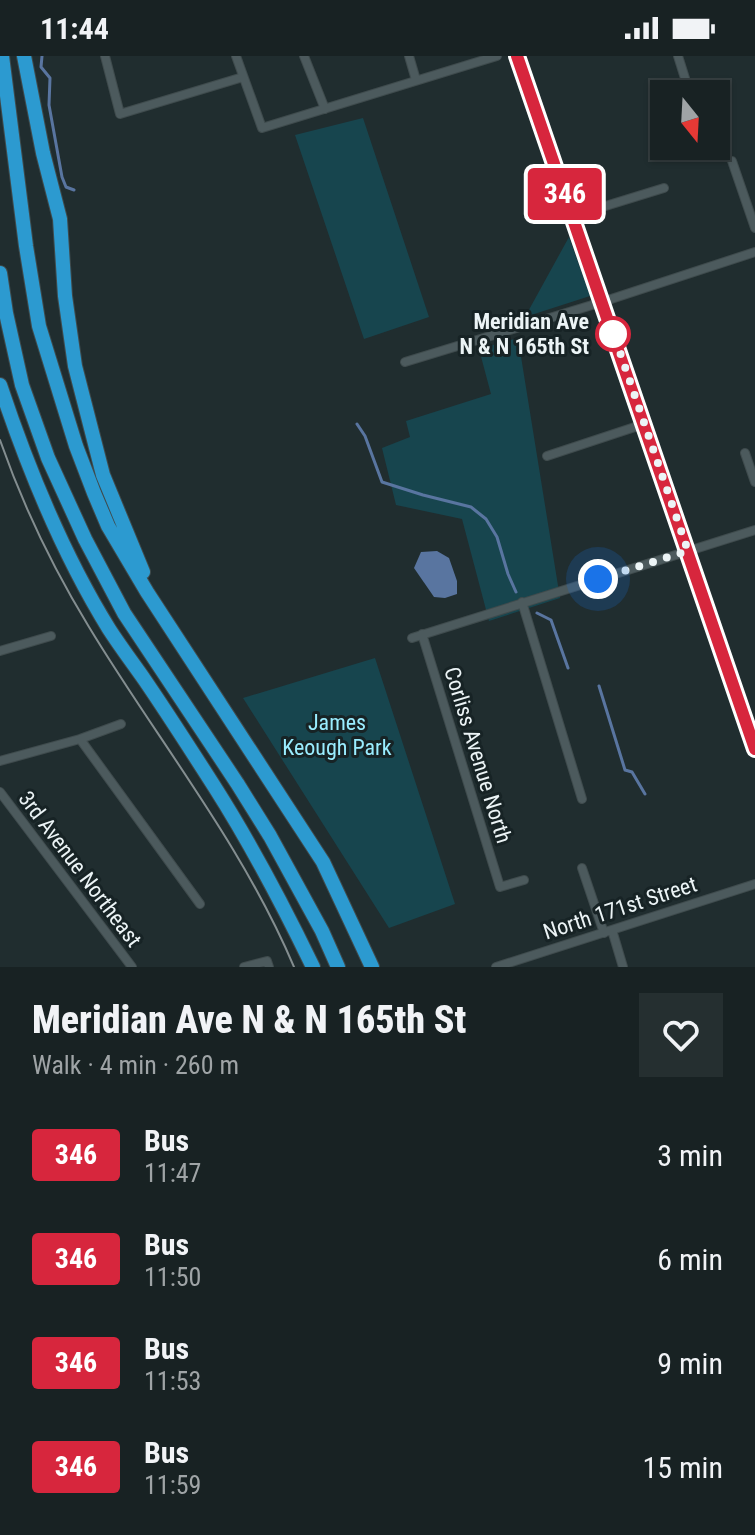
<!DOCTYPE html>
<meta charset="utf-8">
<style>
body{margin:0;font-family:"Roboto Condensed",sans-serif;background:#252f30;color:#f1f3f6;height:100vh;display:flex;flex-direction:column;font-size:30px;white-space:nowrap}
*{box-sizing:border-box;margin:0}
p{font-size:26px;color:#9fa4a6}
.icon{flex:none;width:44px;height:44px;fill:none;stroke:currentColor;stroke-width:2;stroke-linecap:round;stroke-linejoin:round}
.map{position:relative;height:911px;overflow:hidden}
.panel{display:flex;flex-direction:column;background:#182223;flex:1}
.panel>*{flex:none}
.badge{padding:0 16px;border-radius:6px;font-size:28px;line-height:52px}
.needle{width:52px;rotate:162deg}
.controls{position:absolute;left:650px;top:24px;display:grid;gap:16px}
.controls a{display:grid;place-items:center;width:80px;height:80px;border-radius:0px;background:#182223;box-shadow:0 2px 6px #0004,0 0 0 2px #363f41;font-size:40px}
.you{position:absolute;width:40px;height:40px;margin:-20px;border:6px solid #fff;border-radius:50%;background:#1a73e8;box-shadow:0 0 0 12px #1a73e833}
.map>.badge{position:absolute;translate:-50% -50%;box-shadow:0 0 0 4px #fff}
.round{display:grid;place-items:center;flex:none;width:84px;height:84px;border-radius:0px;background:#252f30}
.head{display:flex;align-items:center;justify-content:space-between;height:136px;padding:0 32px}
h1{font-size:38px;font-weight:800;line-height:60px}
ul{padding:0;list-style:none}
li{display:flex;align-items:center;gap:24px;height:104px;padding:0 32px}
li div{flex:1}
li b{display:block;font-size:30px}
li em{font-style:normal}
li .badge{min-width:88px;font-weight:700;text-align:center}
.status{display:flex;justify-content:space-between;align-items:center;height:56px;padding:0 40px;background:#182223;direction:ltr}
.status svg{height:22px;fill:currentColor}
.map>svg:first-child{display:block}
.green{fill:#17454e}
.water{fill:#5975a0}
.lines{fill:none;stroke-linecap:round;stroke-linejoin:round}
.stream{stroke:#5975a0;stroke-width:3}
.street-casing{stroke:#3f4b4d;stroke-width:10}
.secondary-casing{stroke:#3f4b4d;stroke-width:13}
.highway-casing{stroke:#3f4b4d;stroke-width:16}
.street{stroke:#4c5a5d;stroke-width:8}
.secondary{stroke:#426d80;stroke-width:11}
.highway{stroke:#2c9ad0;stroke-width:14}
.tram{stroke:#848e90;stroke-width:2}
.line-casing{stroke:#fff;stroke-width:18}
.line{stroke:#d7263d;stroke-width:12}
.walk{stroke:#ecf4f6;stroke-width:8;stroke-dasharray:0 14.4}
.stop-dot{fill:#fff;stroke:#d7263d;stroke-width:4}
.labels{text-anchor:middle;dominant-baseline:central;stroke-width:6;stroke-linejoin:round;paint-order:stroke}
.stop-label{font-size:22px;font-weight:bold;fill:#ecf4f6;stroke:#172325;text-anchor:end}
.park-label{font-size:22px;fill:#9aedff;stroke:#172325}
.street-label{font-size:22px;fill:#ecf4f6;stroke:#172325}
</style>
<div class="status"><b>11:44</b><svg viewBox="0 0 49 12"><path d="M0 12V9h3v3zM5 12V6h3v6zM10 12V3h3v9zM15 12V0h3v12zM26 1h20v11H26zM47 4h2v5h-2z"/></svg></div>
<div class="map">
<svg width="755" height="911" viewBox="0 0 755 911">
<rect width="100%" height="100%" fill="#202d2f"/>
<path class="green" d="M363,62L429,261L364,283L295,79Z
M569,181L590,240L525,261Z
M518,282L560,542L489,565L462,463L396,449L382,392L410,381L406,365L491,338L479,293Z
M375,602L455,848L389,872L243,642Z"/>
<path class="water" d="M437,495L449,502L457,525V538L445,542L434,541L414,512L421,496Z"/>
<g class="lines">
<path class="stream" d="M42,0L41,11L50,22L49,49L62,121L66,131L74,134
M357,368L365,380L382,426L423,439L471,451L486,463L497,481L508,518L516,536
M537,557L551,564L568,612
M599,630L625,714L632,716L645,738"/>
<defs>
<path id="street" d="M105,0L120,58L243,21
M236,0L262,72L497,0
M304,0L325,53
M409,0L416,24
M678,0L689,35
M732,105L755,172
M573,160L664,132
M405,306L602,246L755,196
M745,397L755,426
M547,400L644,368
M522,546L582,743
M422,578L500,831L524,824
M412,582L755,474
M0,595L51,580
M80,683L200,848
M0,705L80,683L121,668
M0,736L132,911
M582,812L604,877
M612,874L623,911
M244,911L267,905L269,911
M496,911L755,828"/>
<path id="secondary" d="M517,0L755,693"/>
<path id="highway" d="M2,0L26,190L39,270L76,390L94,437L108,470L147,536L323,806L372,911
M24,0L43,97L60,163L65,240L75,310L103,419L143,516
M0,217L6,257L22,329L48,402L85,483L124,557L237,727L270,780L322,875L338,911
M0,329C28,413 62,497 109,573C120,590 132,606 144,623C168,658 191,694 214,730C251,788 283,849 313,911"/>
</defs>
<use href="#street" class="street-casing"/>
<use href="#secondary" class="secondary-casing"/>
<use href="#highway" class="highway-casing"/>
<use href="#street" class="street"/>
<use href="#secondary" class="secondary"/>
<use href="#highway" class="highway"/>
<path class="tram" d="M0,384C23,450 53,512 89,571C158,685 242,788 294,911"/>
</g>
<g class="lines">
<defs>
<path id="line" d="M517,0L755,693"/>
</defs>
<use href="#line" class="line-casing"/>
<use href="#line" class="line"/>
<path class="walk" d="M598,523L688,495L611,270L613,278"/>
</g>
<circle class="stop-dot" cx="613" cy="278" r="16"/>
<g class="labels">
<g class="stop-label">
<text x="589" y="265">Meridian Ave<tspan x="589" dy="25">N &amp; N 165th St</tspan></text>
</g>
<g class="park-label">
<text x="337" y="666">James<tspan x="337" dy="25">Keough Park</tspan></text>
</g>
<g class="street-label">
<text transform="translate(478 699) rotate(73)">Corliss Avenue North</text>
<text transform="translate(80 813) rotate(53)">3rd Avenue Northeast</text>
<text transform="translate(620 852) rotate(-18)">North 171st Street</text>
</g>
</g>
</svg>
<div class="controls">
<a><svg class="needle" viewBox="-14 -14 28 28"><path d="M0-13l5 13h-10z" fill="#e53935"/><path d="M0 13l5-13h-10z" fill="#9fa4a6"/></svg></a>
</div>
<div class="you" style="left:598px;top:523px"></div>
<b class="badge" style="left:565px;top:138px;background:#d7263d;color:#fff">346</b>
</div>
<section class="panel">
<div class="head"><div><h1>Meridian Ave N &amp; N 165th St</h1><p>Walk · 4 min · 260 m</p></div><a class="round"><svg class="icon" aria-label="heart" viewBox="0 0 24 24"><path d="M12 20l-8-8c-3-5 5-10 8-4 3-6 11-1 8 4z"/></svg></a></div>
<ul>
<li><span class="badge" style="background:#d7263d;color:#fff">346</span><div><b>Bus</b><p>11:47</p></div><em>3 min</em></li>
<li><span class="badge" style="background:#d7263d;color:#fff">346</span><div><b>Bus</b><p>11:50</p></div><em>6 min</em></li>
<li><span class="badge" style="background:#d7263d;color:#fff">346</span><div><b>Bus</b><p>11:53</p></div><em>9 min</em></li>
<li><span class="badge" style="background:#d7263d;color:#fff">346</span><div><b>Bus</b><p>11:59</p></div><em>15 min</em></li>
</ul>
</section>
